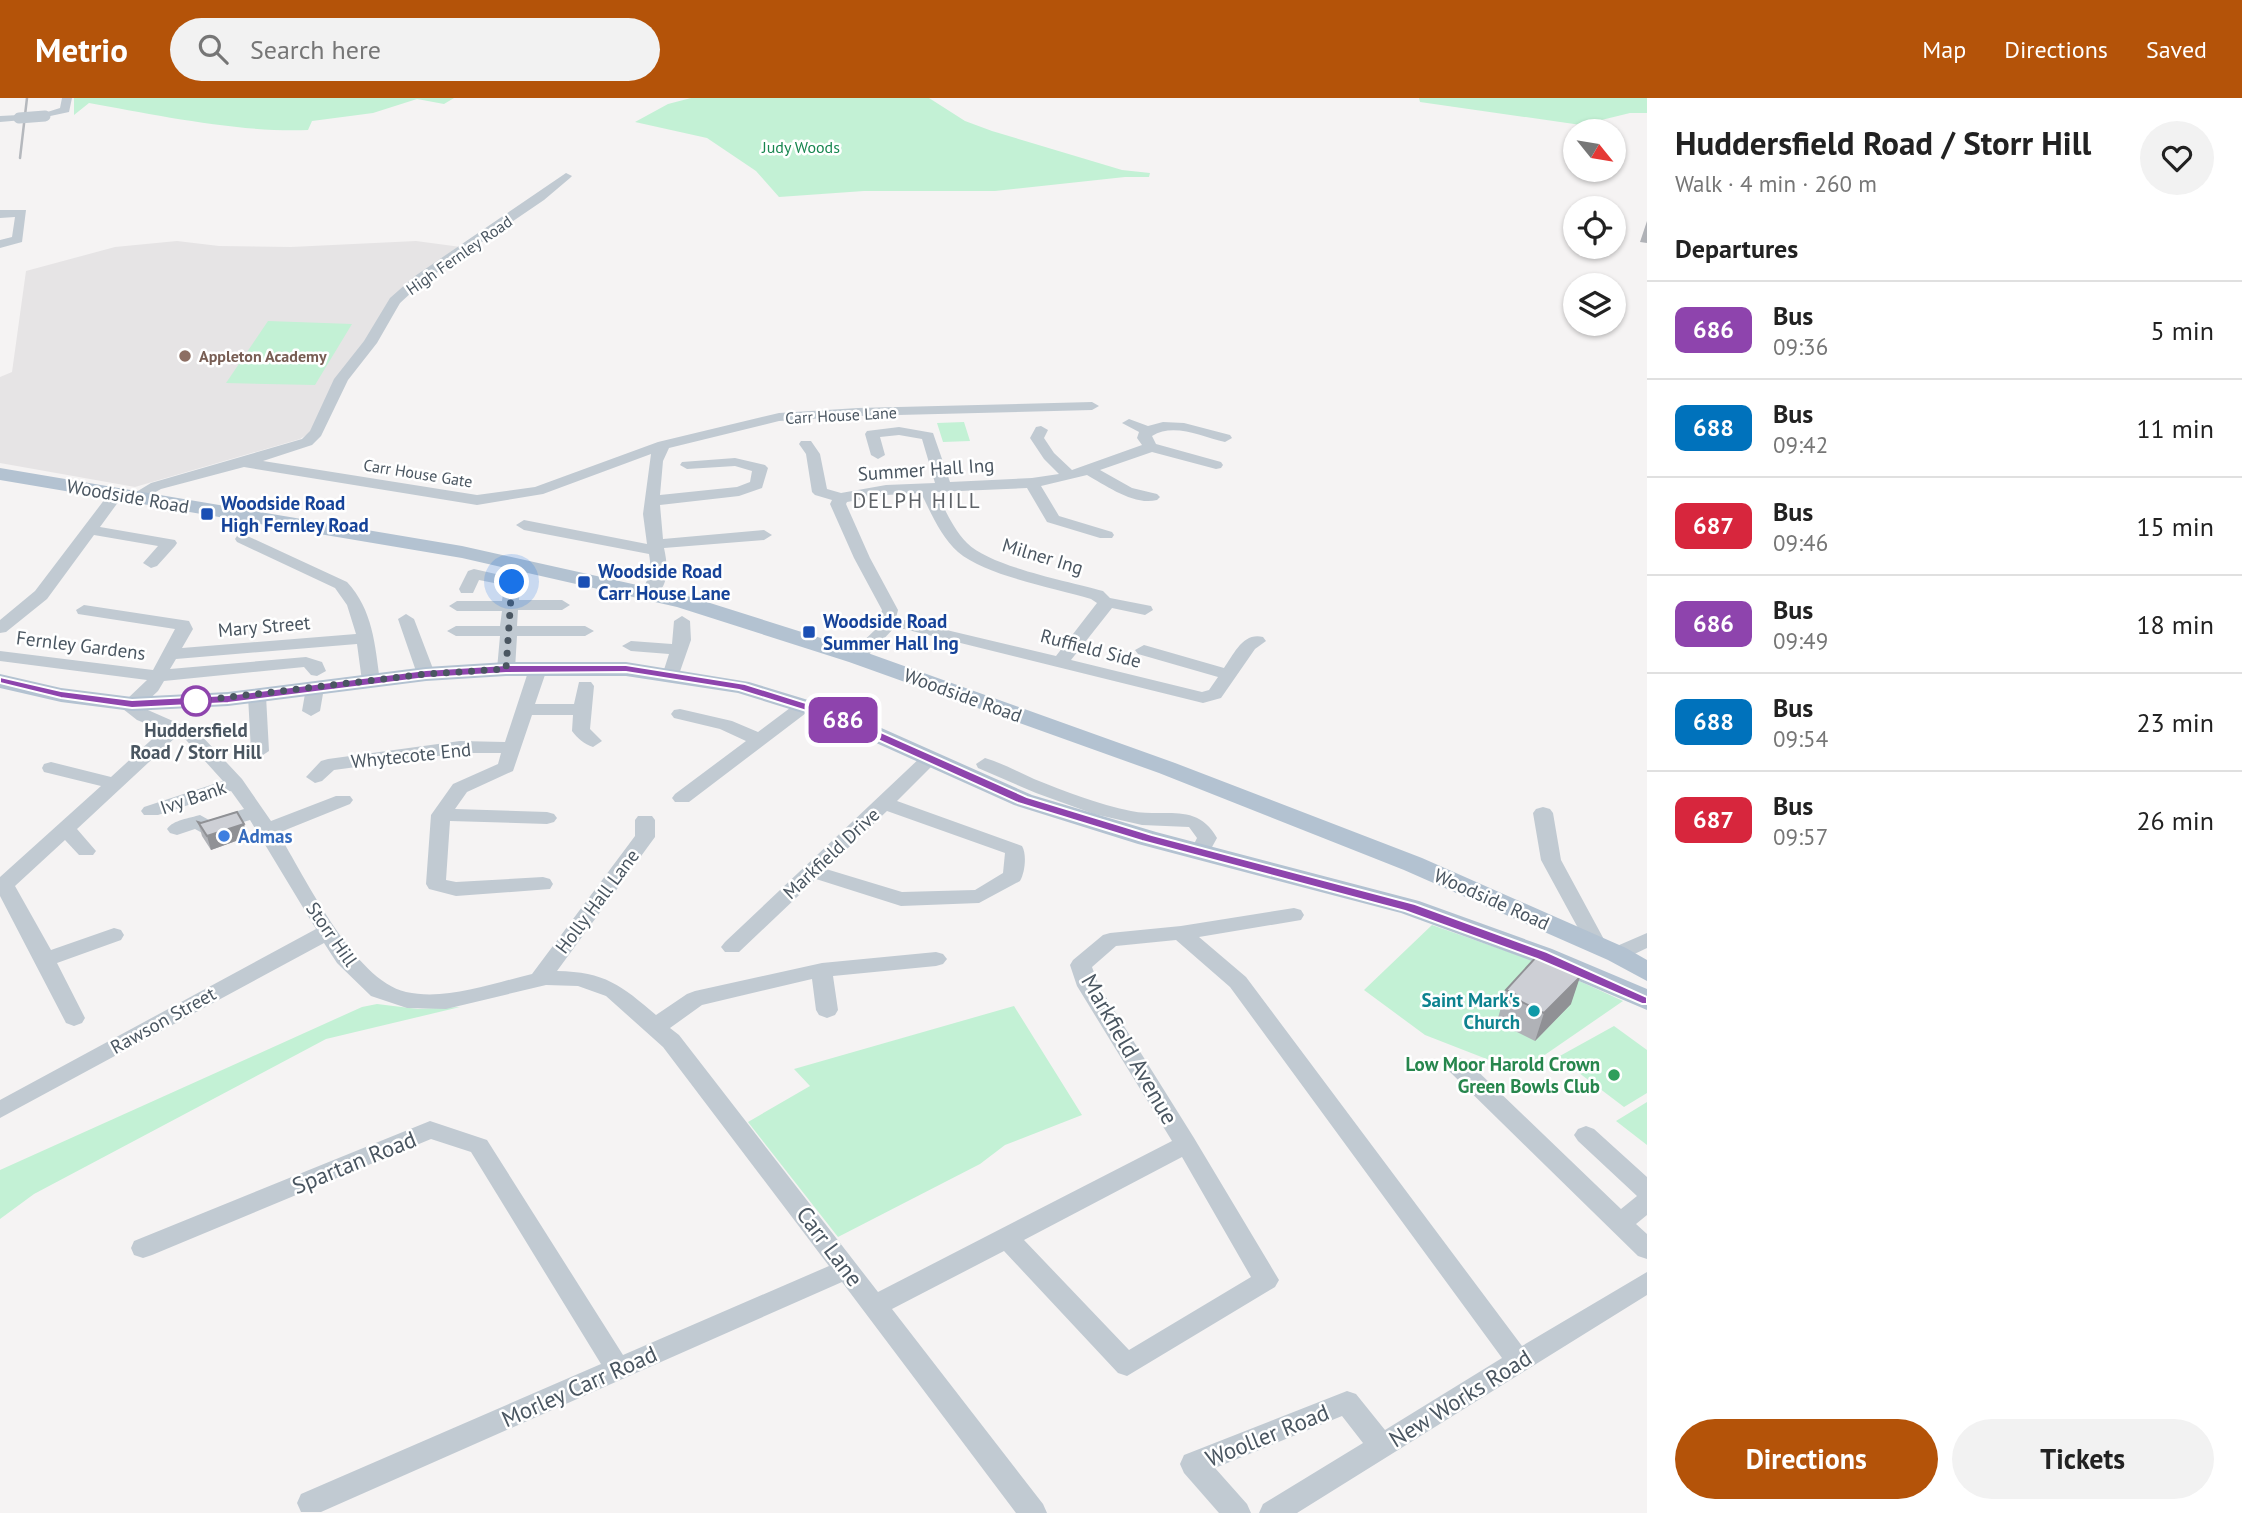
<!DOCTYPE html>
<meta charset="utf-8">
<style>
body{margin:0;font-family:"PT Sans",sans-serif;background:#f2f2f2;color:#222;height:100vh;display:flex;flex-direction:column;font-size:26px;white-space:nowrap}
*{box-sizing:border-box;margin:0}
p{font-size:23px;color:#767676}
.icon{flex:none;width:38px;height:38px;fill:none;stroke:currentColor;stroke-width:2;stroke-linecap:round;stroke-linejoin:round}
.map{position:relative;flex:1;overflow:hidden}
.sheet{display:flex;flex-direction:column;background:#fff;width:595px}
.sheet>*{flex:none}
.badge{padding:0 14px;border-radius:10px;font-size:24px;line-height:46px}
.needle{width:46px;rotate:120deg}
.fabs{position:absolute;left:1563px;top:21px;display:grid;gap:14px}
.fabs a{display:grid;place-items:center;width:63px;height:63px;border-radius:50%;background:#fff;box-shadow:0 2px 5px #0004;font-size:35px}
.you{position:absolute;width:35px;height:35px;margin:-18px;border:5px solid #fff;border-radius:50%;background:#1a73e8;box-shadow:0 0 0 10px #1a73e833}
.map>.badge{position:absolute;translate:-50% -50%;box-shadow:0 0 0 4px #fff}
h2{padding:0 28px;font-size:26px;line-height:63px}
.round{display:grid;place-items:center;flex:none;width:74px;height:74px;border-radius:37px;background:#f2f2f2}
.headline{display:flex;align-items:center;justify-content:space-between;height:119px;padding:0 28px}
h1{font-size:33px;font-weight:700;line-height:52px}
.button{display:flex;gap:14px;margin-top:auto;padding:14px 28px}
.button a{flex:1;height:80px;border-radius:42px;background:#b45309;color:#fff;font-size:28px;font-weight:700;line-height:80px;text-align:center}
.button a+a{background:#f2f2f2;color:#222}
ul{padding:0;list-style:none}
li{display:flex;align-items:center;gap:21px;height:98px;padding:0 28px;border-top:2px solid #e0e0e0}
li div{flex:1}
li b{display:block;font-size:26px}
li em{font-style:normal}
li .badge{min-width:77px;font-weight:700;text-align:center}
header{display:flex;align-items:center;gap:42px;box-sizing:border-box;height:98px;padding:0 35px;background:#b45309;color:#fff}
header strong{font-size:33px}
nav{display:flex;gap:38px;margin-inline-start:auto;font-size:24px}
.search{width:490px;height:63px;background:#f2f2f2;display:flex;align-items:center;gap:18px;box-sizing:border-box;padding:0 24px;border-radius:38px;color:#767676;font-size:26px}
main{display:flex;flex:1;min-height:0}
.map>svg:first-child{display:block}
.education{fill:#e6e4e5}
.green{fill:#c3f1d5}
.lines{fill:none;stroke-linecap:round;stroke-linejoin:round}
.minor{fill:#c1cad2;fill-rule:evenodd}
.major{fill:#b3c2d1;fill-rule:evenodd}
.rail{stroke:#b5b8bd;stroke-width:2.5}
.minor-bridge{stroke:#c1cad2;stroke-width:11}
.wall{fill:#b0b2b7}
.shaded-wall{fill:#909195}
.building{fill:#cdcfd5;stroke:#909195;stroke-width:2}
.line{fill:#8e44ad;stroke:#fff;stroke-width:2}
.walk{stroke:#4a5661;stroke-width:7;stroke-dasharray:0 12.6}
.education-dot{fill:#8d6e63;stroke:#fff;stroke-width:2.5}
.transit-dot{fill:#1a4fb4;stroke:#fff;stroke-width:2.5}
.stop-dot{fill:#fff;stroke:#8e44ad;stroke-width:3.5}
.shop-dot{fill:#3f7fe0;stroke:#fff;stroke-width:2.5}
.culture-dot{fill:#0f9aa8;stroke:#fff;stroke-width:2.5}
.leisure-dot{fill:#2e9e5b;stroke:#fff;stroke-width:2.5}
.labels{text-anchor:middle;dominant-baseline:central;stroke-width:5;stroke-linejoin:round;paint-order:stroke}
.far-park-label{font-size:16px;fill:#17864f;stroke:#fff}
.far-street-label{font-size:16px;fill:#4a5661;stroke:#fff}
.far-education-label{font-size:16px;font-weight:bold;fill:#785e54;stroke:#fff;text-anchor:start}
.street-label{font-size:19px;fill:#4a5661;stroke:#fff}
.transit-label{font-size:19px;font-weight:bold;fill:#164399;stroke:#fff;text-anchor:start}
.stop-label{font-size:19px;font-weight:bold;fill:#4a5661;stroke:#fff}
.shop-label{font-size:19px;font-weight:bold;fill:#366cbe;stroke:#fff;text-anchor:start}
.culture-label{font-size:19px;font-weight:bold;fill:#0d838f;stroke:#fff;text-anchor:end}
.leisure-label{font-size:19px;font-weight:bold;fill:#27864d;stroke:#fff;text-anchor:end}
.neighbourhood-label{font-size:21px;letter-spacing:2px;fill:#5f6368;stroke:#fff}
.near-street-label{font-size:23px;fill:#4a5661;stroke:#fff}
</style>
<header>
<strong>Metrio</strong>
<div class="search"><svg class="icon" aria-label="search" viewBox="0 0 24 24"><circle cx="10" cy="10" r="6"/><path d="M15 15l6 6"/></svg>Search here</div>
<nav><a>Map</a><a>Directions</a><a>Saved</a></nav>
</header>
<main>
<div class="map">
<svg width="1647" height="1415" viewBox="0 0 1647 1415">
<rect width="100%" height="100%" fill="#f5f3f3"/>
<path class="education" d="M177,143L219,148L291,149L416,143L461,149L418,179L311,334L300,341L135,389L0,365V279L12,274L26,173L115,149Z"/>
<path class="green" d="M74,0H454L444,6L417,1L373,15L312,23L308,32C242,35 155,17 89,5L74,17Z
M691,0H929L965,23L992,33L1122,72L1150,75L1149,79H1125L995,93H864L779,99L756,73L707,40L635,24L668,6Z
M1419,0H1647V15H1630L1581,27L1420,4Z
M268,223L352,226L315,287L226,285Z
M964,324L970,343L943,344L937,325Z
M1432,827L1540,865L1623,903L1520,974L1425,937L1364,892Z
M377,906L418,911L460,909L326,941L34,1096L0,1121V1072L362,909Z
M1014,908L1082,1017L1005,1047L980,1066L838,1139L748,1024L810,988L794,971Z
M1614,928L1647,952V995L1624,1009L1558,959Z
M1647,1004V1047L1616,1023Z"/>
<g class="lines">
<path class="minor" d="M62,0H72L69,14L41,20V16L60,10Z
M19,17L23,18V22L0,24V18Z
M566,75L572,78L570,80L544,102L423,184L400,205L377,245L348,282L321,338L312,347L263,363L477,397L535,389L658,344L779,315L858,310L1092,304L1099,308L1092,312L858,318L779,323L669,350L663,363L660,397L737,389L750,384L752,373L735,368L687,371L680,367L682,364L735,360L765,367L768,370L762,390L739,398L660,407L663,441L764,432L772,437L764,442L664,450C668,468 671,494 647,500L639,495C650,480 652,474 649,456L524,432L516,427L524,422L647,446L643,416L651,356L543,396L477,407L244,369L161,391L141,402H131L128,399L151,385L302,341L310,333L334,281L364,243L390,200L415,178Z
M0,112H26L22,144L0,150V142L12,139L15,119L0,120Z
M1129,321L1148,328L1163,324L1184,325L1230,337L1232,340L1225,344C1202,339 1174,324 1152,338L1156,346L1221,364L1223,367L1221,370L1216,371L1152,354L1100,372L1132,390L1157,396L1160,399L1157,402C1134,408 1107,388 1087,377L1041,388L1059,418L1112,434L1114,437L1112,440H1100L1047,424L1027,390L936,394C945,411 953,431 967,445C991,469 1068,483 1103,493L1110,500L1151,508L1153,512L1145,517L1112,510L1071,562L1202,594L1209,592L1218,579L1138,556L1135,552L1144,547L1224,570C1234,556 1243,534 1263,539L1266,543L1255,551L1221,600L1203,605L904,531L894,530L863,563H851L848,559L851,555L877,530L882,512L854,460L830,406L832,402L815,397L812,394L806,356L799,346L801,343H811L820,356L827,391L841,395L886,387L935,385L922,341L899,337L880,339L885,357L878,361L871,357L865,336L867,333L899,329L933,335L950,384L1032,380L1059,376L1044,361L1030,340L1036,329L1041,328L1048,332L1044,340L1054,355L1072,372L1142,347L1137,340L1139,334L1122,325ZM921,395C931,415 941,439 958,454C986,478 1055,490 1091,501L1097,505L1056,558L896,520L898,512L870,460L846,406L847,404L886,397Z
M116,391L124,396L100,429L175,442L177,445L175,448L157,468L151,470L143,465L158,448L94,437L47,501L6,534L0,535V522L35,493L111,393Z
M243,436L347,484C373,512 375,547 380,583L371,588L362,583L357,546L176,561L170,571L306,559L322,564L326,573L317,578L311,577L304,569L164,583L158,593L141,609L198,634L242,681L271,723L336,698H350L353,702L350,706L278,735C305,779 354,882 406,894C446,903 493,885 532,876L635,738V722L638,718H652L655,722V739L557,873C605,874 621,887 656,917L687,896L695,893L822,865L936,854L943,856L947,861L943,866L936,868L833,878L838,912L835,917L827,920L819,917L816,912L812,881L702,907L670,930L679,937L878,1194L1172,1043L1077,888L1070,867L1073,862L1103,837L1110,835L1181,828L1294,810L1301,812L1304,817L1301,822L1199,839L1246,879L1522,1248L1647,1174V1197L1297,1415H1259L1263,1406L1363,1345L1342,1318L1215,1370L1247,1406L1251,1415H1219L1184,1375L1180,1366L1184,1357L1347,1293L1356,1296L1385,1332L1502,1260L1230,889L1176,842L1116,848L1092,869L1099,888L1194,1040L1279,1182L1275,1189L1127,1278L1118,1275L1004,1153L892,1211L1043,1406L1047,1415H1016L842,1184L321,1414H301L297,1405L301,1396L601,1266L471,1054L431,1041L152,1157L143,1160L134,1157L131,1150L134,1143L430,1023L487,1042L623,1257L829,1168L663,949L606,898L578,888L546,887L446,911L407,910L371,898L337,865L324,845L0,1020V1002L316,831L250,722L204,736L195,731L177,737L170,735L167,731C173,722 190,720 200,717L209,722L244,711L231,693L158,717H144L141,713L144,709L223,683L186,642L177,638L77,731L96,753L93,757H79L65,742L15,788L51,852L114,830L121,832L124,837L121,842L57,865L85,920L82,925L74,928L66,925L0,798V779L101,688L44,674L42,670L44,666L51,664L111,679L162,632L137,622L123,611L126,602L147,582L0,563V553L153,572L175,531L78,516L76,512L84,507L189,523L193,531L182,550L356,536L347,507L335,490L237,444L235,441L237,438ZM1182,1059L1251,1179L1129,1252L1024,1142Z
M474,471L518,481L520,484L519,502H562L570,507L562,512H518L517,528H585L594,533L585,538H517L515,571L506,576L500,575L497,571L500,538H456L447,533L456,528H500L502,513H457L449,508L457,503H502L504,487L479,482L473,495H461L459,491L468,473Z
M406,516L414,521L435,576L432,580H420L417,576L398,521Z
M682,518L690,523L691,542L677,582H665L662,578L669,556L631,553L622,548L631,543L672,546L674,523Z
M538,566L547,571L535,606H574L579,584H591L594,588L590,631L602,643L593,649C584,646 577,640 572,633L573,617H532L513,673L467,694L455,711L547,714L554,716L557,720L554,724L547,726L450,723L446,782L456,784L543,779L550,781L553,786L550,791L456,798L429,791L426,786L431,717L453,686L498,666L501,655H460L334,672L322,683L315,685L306,679L321,663L328,661L460,643L505,644L529,571Z
M315,585L324,590L320,613L311,618L302,613L306,590Z
M257,593L266,598L269,653L260,659L251,653L248,598Z
M804,603L813,608L810,612L689,704H675L672,700L675,696L746,643L720,631L674,620L671,616L674,612L680,611L732,623L758,634L798,604Z
M930,655L939,661L897,703L1022,748C1027,756 1025,775 1020,783L979,805L901,808L816,781L739,854H725L721,849L725,844L923,657ZM887,713L1005,755L1003,775L975,792L902,794L826,771Z
M985,660C1002,665 1018,674 1034,681C1066,694 1098,706 1131,713C1165,720 1197,704 1217,740L1207,758H1193L1190,754L1197,740L1189,729L1142,727L1094,716L1036,695L978,670L976,666Z
M1543,709L1550,711L1553,715L1561,762L1607,847L1604,852H1590L1541,762L1533,715L1536,711Z
M1647,835V850L1624,861H1610L1606,856L1610,851Z
M1458,960L1466,962L1621,1111L1637,1098L1578,1043L1574,1037L1578,1031L1586,1028L1594,1031L1647,1079V1117L1636,1126L1647,1136V1161L1638,1158L1450,974L1447,968L1450,962Z"/>
<path class="major" d="M0,370L462,448L691,499L865,554L1175,665L1422,760L1626,850L1647,862V883L1608,862L1404,772L1159,675L849,564L677,509L462,460L0,382Z
M506,564H626L749,584L841,612L1032,697L1156,734L1419,803L1552,851L1647,891V912L1532,863L1401,815L1138,746L1014,707L825,622L738,595L626,578H506L426,583L228,608L132,613L61,604L0,590V576L61,590L132,599L228,594L426,569Z"/>
<path class="rail" d="M20,60L27,0"/>
<path class="minor-bridge" d="M19,20L45,18"/>
</g>
<path class="wall" d="M1647,123V145L1640,144Z
M198,724L244,726L247,739L211,752L202,738Z
M1506,892L1571,906L1535,943L1507,929L1508,925L1498,920Z"/>
<path class="shaded-wall" d="M244,726L247,739L211,752L207,738Z
M1580,879L1571,906L1535,943L1544,915Z"/>
<path class="building" d="M237,714L244,726L207,738L198,724L201,725Z
M1538,857L1580,879L1544,915L1516,901L1518,898L1506,892Z"/>
<path class="line" d="M506,567H626L745,586L838,615L1027,699L1152,737L1415,806L1547,854L1647,899V906H1642L1537,861L1405,813L1142,743L1018,705L829,620L739,592L626,574L506,575L426,580L228,605L132,610L61,600L0,585V579L61,593L132,602L228,597L426,572Z"/>
<g class="lines">
<path class="walk" d="M196,603L426,576L506,571L512,484"/>
</g>
<circle class="education-dot" cx="185" cy="258" r="7"/>
<g class="transit-dot">
<rect x="200" y="409" width="14" height="14" rx="3.5"/>
<rect x="577" y="477" width="14" height="14" rx="3.5"/>
<rect x="802" y="527" width="14" height="14" rx="3.5"/>
</g>
<circle class="stop-dot" cx="196" cy="603" r="14"/>
<circle class="shop-dot" cx="224" cy="738" r="7"/>
<circle class="culture-dot" cx="1534" cy="913" r="7"/>
<circle class="leisure-dot" cx="1614" cy="977" r="7"/>
<g class="labels">
<g class="far-park-label">
<text x="801" y="49">Judy Woods</text>
</g>
<g class="far-street-label">
<text transform="translate(459 157) rotate(-35)">High Fernley Road</text>
<text transform="translate(841 317) rotate(-3)">Carr House Lane</text>
<text transform="translate(418 375) rotate(9)">Carr House Gate</text>
</g>
<g class="far-education-label">
<text x="199" y="258">Appleton Academy</text>
</g>
<g class="street-label">
<text transform="translate(926 371) rotate(-4)">Summer Hall Ing</text>
<text transform="translate(128 398) rotate(10)">Woodside Road</text>
<text transform="translate(1043 458) rotate(17)">Milner Ing</text>
<text transform="translate(264 528) rotate(-5)">Mary Street</text>
<text transform="translate(81 547) rotate(7)">Fernley Gardens</text>
<text transform="translate(1091 550) rotate(15)">Ruffield Side</text>
<text transform="translate(963 597) rotate(20)">Woodside Road</text>
<text transform="translate(411 657) rotate(-6)">Whytecote End</text>
<text transform="translate(193 699) rotate(-19)">Ivy Bank</text>
<text transform="translate(831 755) rotate(-43)">Markfield Drive</text>
<text transform="translate(1492 801) rotate(24)">Woodside Road</text>
<text transform="translate(597 803) rotate(-53)">Holly Hall Lane</text>
<text transform="translate(332 836) rotate(55)">Storr Hill</text>
<text transform="translate(163 922) rotate(-29)">Rawson Street</text>
</g>
<g class="transit-label">
<text x="221" y="405">Woodside Road<tspan x="221" dy="22">High Fernley Road</tspan></text>
<text x="598" y="473">Woodside Road<tspan x="598" dy="22">Carr House Lane</tspan></text>
<text x="823" y="523">Woodside Road<tspan x="823" dy="22">Summer Hall Ing</tspan></text>
</g>
<g class="stop-label">
<text x="196" y="632">Huddersfield<tspan x="196" dy="22">Road / Storr Hill</tspan></text>
</g>
<g class="shop-label">
<text x="238" y="738">Admas</text>
</g>
<g class="culture-label">
<text x="1520" y="902">Saint Mark's<tspan x="1520" dy="22">Church</tspan></text>
</g>
<g class="leisure-label">
<text x="1600" y="966">Low Moor Harold Crown<tspan x="1600" dy="22">Green Bowls Club</tspan></text>
</g>
<g class="neighbourhood-label">
<text x="917" y="402">DELPH HILL</text>
</g>
<g class="near-street-label">
<text transform="translate(1130 951) rotate(60)">Markfield Avenue</text>
<text transform="translate(354 1064) rotate(-22)">Spartan Road</text>
<text transform="translate(830 1148) rotate(53)">Carr Lane</text>
<text transform="translate(579 1288) rotate(-24)">Morley Carr Road</text>
<text transform="translate(1460 1300) rotate(-32)">New Works Road</text>
<text transform="translate(1267 1337) rotate(-22)">Wooller Road</text>
</g>
</g>
</svg>
<div class="fabs">
<a><svg class="needle" viewBox="-14 -14 28 28"><path d="M0-13l5 13h-10z" fill="#e53935"/><path d="M0 13l5-13h-10z" fill="#767676"/></svg></a>
<a><svg class="icon" aria-label="locate" viewBox="0 0 24 24"><circle cx="12" cy="12" r="6"/><path d="M12 2v4M12 18v4M2 12h4M18 12h4"/></svg></a>
<a><svg class="icon" aria-label="layers" viewBox="0 0 24 24"><path d="M12 4l9 5-9 5-9-5zM3 14l9 5 9-5"/></svg></a>
</div>
<div class="you" style="left:512px;top:484px"></div>
<b class="badge" style="left:843px;top:622px;background:#8e44ad;color:#fff">686</b>
</div>
<section class="sheet">
<div class="headline"><div><h1>Huddersfield Road / Storr Hill</h1><p>Walk · 4 min · 260 m</p></div><a class="round"><svg class="icon" aria-label="heart" viewBox="0 0 24 24"><path d="M12 20l-8-8c-3-5 5-10 8-4 3-6 11-1 8 4z"/></svg></a></div>
<h2>Departures</h2>
<ul>
<li><span class="badge" style="background:#8e44ad;color:#fff">686</span><div><b>Bus</b><p>09:36</p></div><em>5 min</em></li>
<li><span class="badge" style="background:#0072bc;color:#fff">688</span><div><b>Bus</b><p>09:42</p></div><em>11 min</em></li>
<li><span class="badge" style="background:#d7263d;color:#fff">687</span><div><b>Bus</b><p>09:46</p></div><em>15 min</em></li>
<li><span class="badge" style="background:#8e44ad;color:#fff">686</span><div><b>Bus</b><p>09:49</p></div><em>18 min</em></li>
<li><span class="badge" style="background:#0072bc;color:#fff">688</span><div><b>Bus</b><p>09:54</p></div><em>23 min</em></li>
<li><span class="badge" style="background:#d7263d;color:#fff">687</span><div><b>Bus</b><p>09:57</p></div><em>26 min</em></li>
</ul>
<div class="button"><a>Directions</a><a>Tickets</a></div>
</section>
</main>
